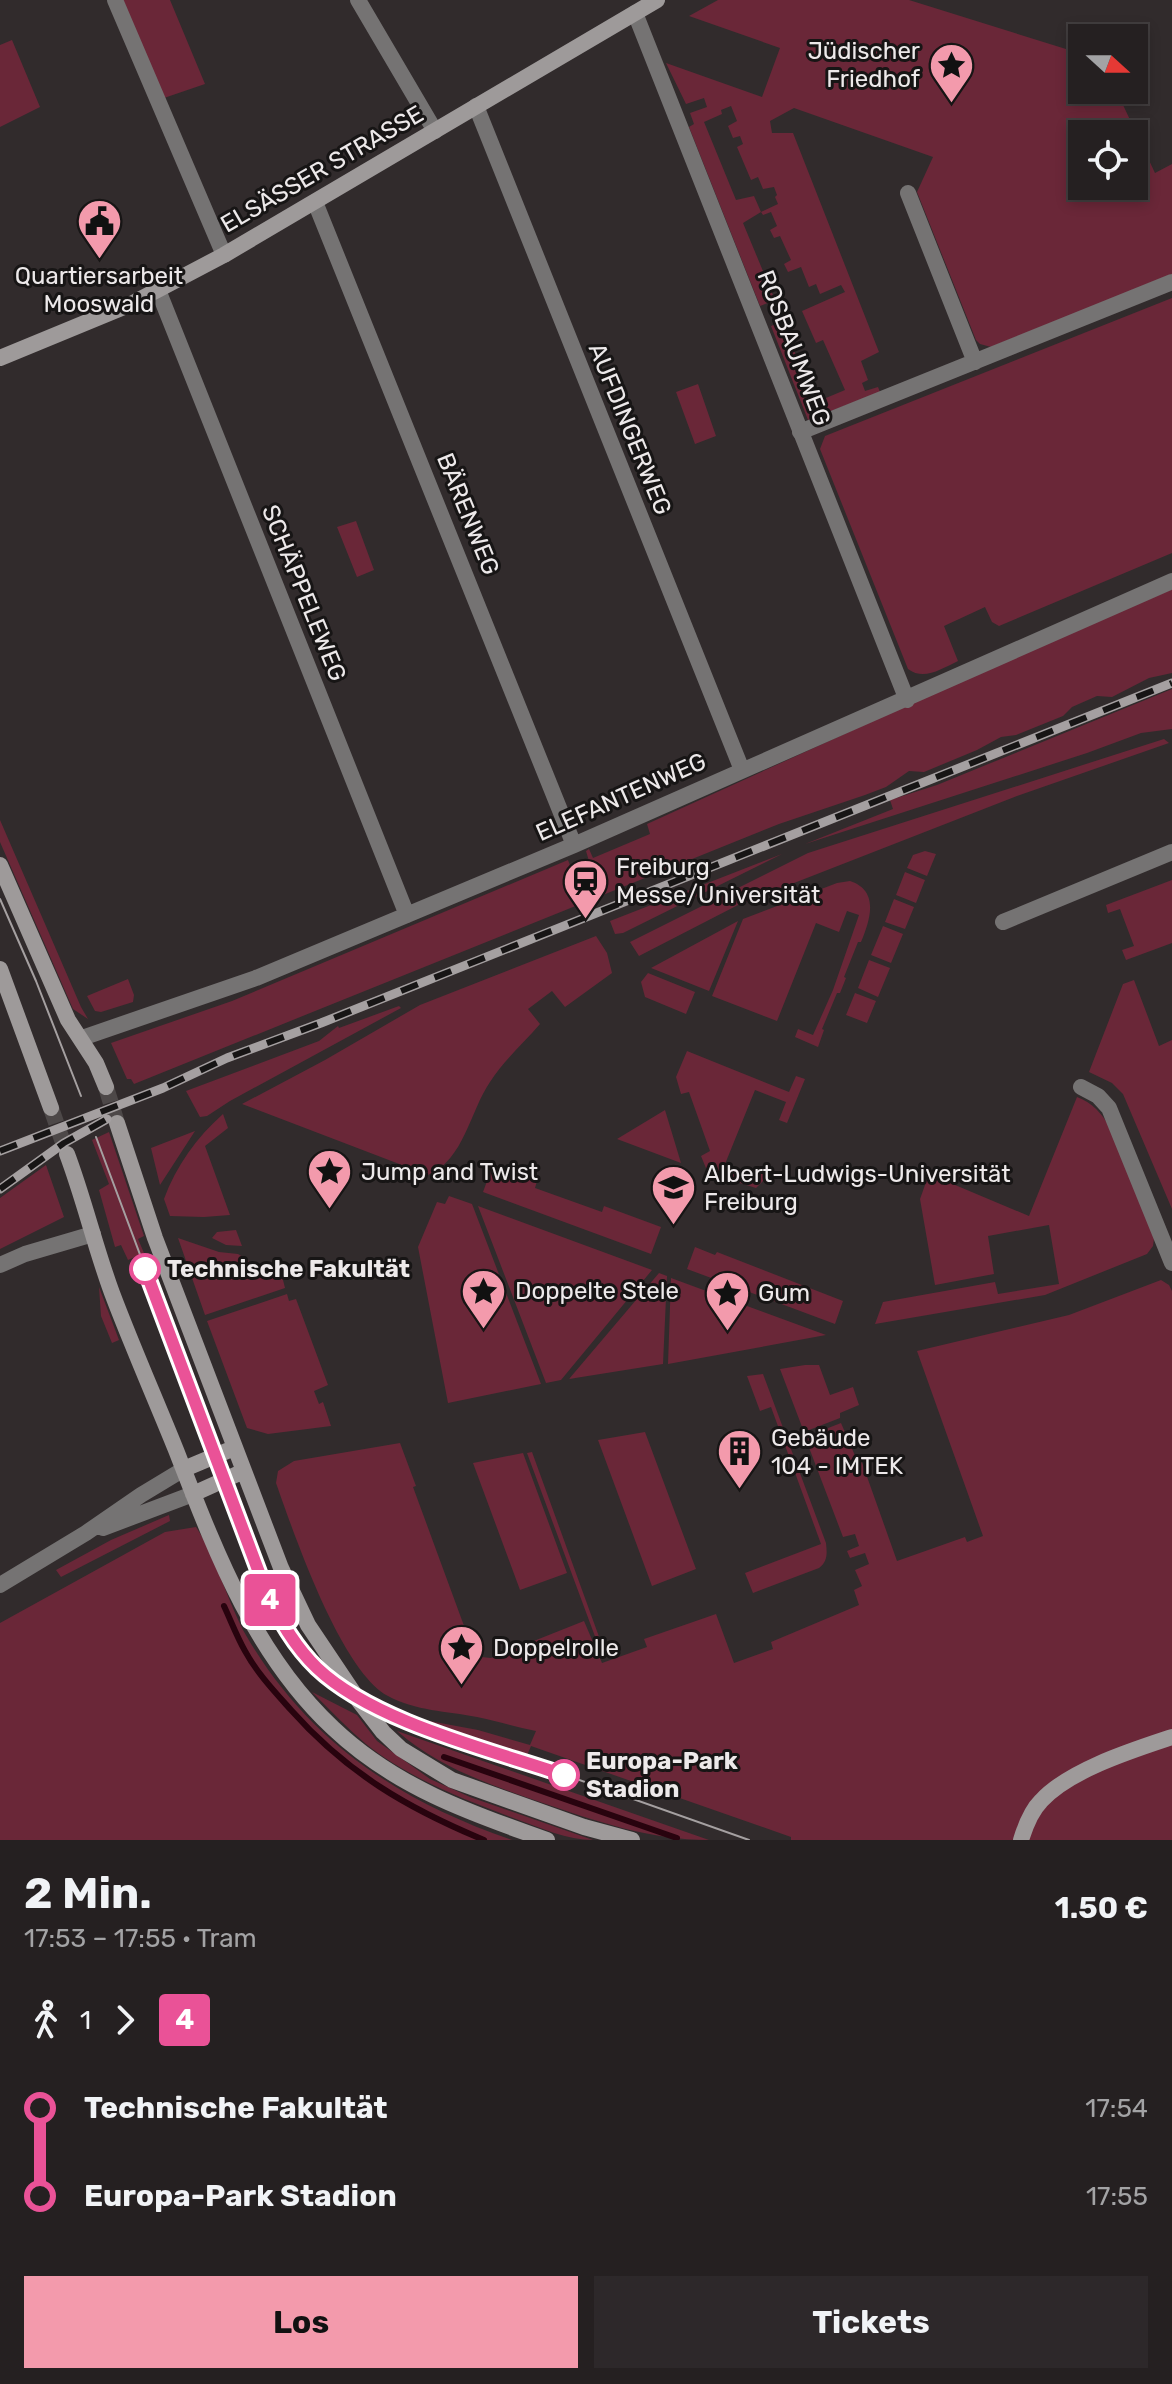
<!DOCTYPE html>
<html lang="de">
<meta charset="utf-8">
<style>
body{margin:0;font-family:Rubik,sans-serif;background:#2d282a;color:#f1f3f6;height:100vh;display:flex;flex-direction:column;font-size:30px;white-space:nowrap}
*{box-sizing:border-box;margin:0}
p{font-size:26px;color:#a3a3a5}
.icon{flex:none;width:44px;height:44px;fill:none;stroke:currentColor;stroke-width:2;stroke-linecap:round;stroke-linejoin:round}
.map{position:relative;height:1840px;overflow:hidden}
.drawer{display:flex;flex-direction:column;background:#252021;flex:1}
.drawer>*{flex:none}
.badge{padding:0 16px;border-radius:6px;font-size:28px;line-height:52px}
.needle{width:52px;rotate:111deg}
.tools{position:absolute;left:1068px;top:24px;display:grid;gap:16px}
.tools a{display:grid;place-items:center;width:80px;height:80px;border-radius:0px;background:#252021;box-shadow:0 4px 12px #0003,0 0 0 2px #423e3f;font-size:40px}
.map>.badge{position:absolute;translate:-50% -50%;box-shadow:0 0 0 4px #fff}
.legs{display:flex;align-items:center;gap:12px;height:88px;padding:0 24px;font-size:26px}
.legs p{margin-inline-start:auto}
.headline{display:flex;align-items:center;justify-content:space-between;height:136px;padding:0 24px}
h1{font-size:44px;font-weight:700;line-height:60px}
.cta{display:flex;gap:16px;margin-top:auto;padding:16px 24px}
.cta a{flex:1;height:92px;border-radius:0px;background:#f39aac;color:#111;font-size:32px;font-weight:700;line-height:92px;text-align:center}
.cta a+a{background:#2d282a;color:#f1f3f6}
ul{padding:0 24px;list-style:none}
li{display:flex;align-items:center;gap:28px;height:88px;font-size:30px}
li i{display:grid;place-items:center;width:12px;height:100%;margin:0 10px;background:currentColor}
li i::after{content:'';width:20px;height:20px;margin:-10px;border:6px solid;border-radius:50%;background:#252021}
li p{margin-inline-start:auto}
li:first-child i{background:linear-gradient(#0000 50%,currentColor 0)}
li:last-child i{background:linear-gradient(currentColor 50%,#0000 0)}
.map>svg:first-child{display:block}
.green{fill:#6a2738;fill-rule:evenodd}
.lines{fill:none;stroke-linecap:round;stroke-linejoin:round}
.stream{stroke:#28030e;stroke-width:6}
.secondary-tunnel{stroke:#4d4848;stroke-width:16;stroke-dasharray:16 8;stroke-linecap:butt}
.street{stroke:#757373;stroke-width:16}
.secondary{stroke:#9e9a9a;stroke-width:16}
.tram{stroke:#a5a0a1;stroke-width:2}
.rail-casing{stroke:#a5a0a1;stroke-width:9}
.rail{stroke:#171515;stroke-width:6;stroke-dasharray:18;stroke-linecap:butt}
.line-1-casing{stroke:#fff;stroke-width:18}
.line-1{stroke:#ea5297;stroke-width:12}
.stop-1-dot{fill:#fff;stroke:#ea5297;stroke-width:4}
.labels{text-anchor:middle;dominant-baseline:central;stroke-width:6;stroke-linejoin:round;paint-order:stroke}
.poi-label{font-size:24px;fill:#ede9ea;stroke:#171515;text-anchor:start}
.street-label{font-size:24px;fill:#ede9ea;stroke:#171515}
.stop-label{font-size:24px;font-weight:bold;fill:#ede9ea;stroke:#171515;text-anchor:start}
</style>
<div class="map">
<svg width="1172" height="1840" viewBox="0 0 1172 1840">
<rect width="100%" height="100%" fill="#312b2c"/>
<path class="green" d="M123,0H170L205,84L164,98Z
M718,0H909L1082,54V90H1116L1155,173L1172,164V274L991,347L980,344L976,340L917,192L933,157L794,108L770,121L772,133H793L879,352L861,361L868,380L862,383L865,391L878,387L880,392L808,420L771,326L783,321L814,403L845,390L823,340L816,343L802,311L845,292L841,285L820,294L816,284L809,287L801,267L788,272L784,264L791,260L780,236L774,238L770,230L777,226L771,212L763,215L761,212L743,223L775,300L760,306L689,127L694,124L690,113L707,107L704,98L686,104L666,63L762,97L780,48L689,16ZM731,106L737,121L728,126L733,138L740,136L743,144L737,147L751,180L758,177L763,189L774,187L777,195L775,197L778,204L761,212L754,196L736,200L704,122L722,114L721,110ZM1082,134H1134V186H1082Z
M12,40L40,107L0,127V45Z
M1172,298V553L999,626L992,622L985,607L944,626L958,661C941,669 924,681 908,669L820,449L825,436Z
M698,384L716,436L695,444L676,392Z
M356,521L374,570L357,577L337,527Z
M1172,589V673L1149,678L1112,697L1097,696L1072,707L1063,716L1016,735L1001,737L977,750L924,772L909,771L886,787L865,795L779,824L134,1084L131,1079H127L111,1043L232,1001L568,860L581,894L597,888L586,851L589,849L593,858L650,834L647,824L919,700Z
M1172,689V729L1141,733L1087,753L805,844L893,809L890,800L937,785Z
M1164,739L1169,743L1017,796L738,905L639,956L630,942L808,853Z
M0,820L81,1007L88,1019L73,1009L0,842Z
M925,851L936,854L927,876L907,868L913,855Z
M782,854L623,933L615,934L610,921Z
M905,872L925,880L916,903L896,895Z
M1172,880V943L1126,960L1122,950L1134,946L1120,909L1108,913L1106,905Z
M850,881C880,891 870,920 861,942H858L844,977L846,978L840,993H837L822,1029L824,1030L818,1047L795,1037L798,1029L813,1035L833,990L859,915L847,911L839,932L816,923L777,1021L712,996L743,919L837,883Z
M894,899L914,907L905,929L885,922Z
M738,921L709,991L651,968Z
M883,926L903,934L891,963L871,955Z
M596,936L607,953L612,973L565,1007L552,991L528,1009L540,1024C523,1044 504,1060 490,1082C470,1111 464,1160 428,1175L242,1104L325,1060L420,1005Z
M869,960L890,968L878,997L858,988Z
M648,973L695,992L686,1014L645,997L641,982Z
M128,979L134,995L133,1002L101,1012L95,1011L87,996Z
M1134,980L1159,1046L1172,1040V1209L1123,1094L1112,1083L1089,1072L1123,984Z
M855,993L876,1001L867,1023L846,1015Z
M399,1006L401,1008L230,1101L207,1116L200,1117L186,1091L319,1041L338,1026L339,1028Z
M687,1051L789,1092L796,1076L805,1079L787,1123L779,1120L786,1102L755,1090L723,1169L754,1181L760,1167L768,1170L763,1181L756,1188L708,1173L701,1156L710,1151L689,1092L681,1094L676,1077Z
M1077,1097C1093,1103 1101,1113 1110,1127L1154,1238L1153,1246L1147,1254L1045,1295L875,1324L883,1302L995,1282L998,1294L1059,1284L1049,1225L988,1236L994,1274L935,1285L920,1199L929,1174L1029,1216Z
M665,1110L681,1163L617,1139Z
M223,1114L228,1128L205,1146L230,1215L204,1217L170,1216L164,1199C176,1166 197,1137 223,1114Z
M195,1131L160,1185L151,1148Z
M109,1132L144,1236L138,1239L144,1253L128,1260L121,1245L115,1247L99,1190L109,1184L92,1140Z
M46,1165L64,1217L0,1249V1198Z
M493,1165L537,1181L535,1188L602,1212L604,1206L661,1227L651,1254L483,1192Z
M449,1196L472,1204L541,1384L448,1403L418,1247L437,1202L445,1204Z
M478,1206L652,1270L561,1380L546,1383Z
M236,1230L242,1246L226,1245L212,1238L217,1232Z
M178,1238L219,1252L238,1254L248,1260L254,1276L281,1272L285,1288L205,1315Z
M695,1247L715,1255L717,1252L843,1301L835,1324L687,1269Z
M659,1273L667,1276L663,1364L569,1379Z
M671,1278L826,1335L668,1364Z
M1161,1280L1169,1285L1172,1291V1840H791V1837L531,1746L526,1758L424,1720L478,1730L530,1745L536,1731C516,1727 496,1721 477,1717C446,1711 416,1711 388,1696C341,1671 294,1534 276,1483L278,1471L294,1461L400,1443L416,1486L413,1487L474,1653L481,1657L491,1658L584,1621L602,1663L647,1647L644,1639L716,1614L734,1663L773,1649L771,1642L859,1605L854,1590L862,1586L855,1570L869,1564L865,1553L850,1558L847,1551L859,1546L855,1534L843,1537L805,1437L841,1423L856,1458L860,1457L897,1561L965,1537L967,1542L983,1536L917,1351L1069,1315Z
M99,1287L119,1340L112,1343L101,1316Z
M287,1294L289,1301L296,1299L328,1385L314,1391L319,1404L323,1402L331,1426L268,1434L247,1428L207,1321Z
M805,1365H819L830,1395L853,1387L859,1405L840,1413V1418L804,1432L780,1369Z
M763,1374L826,1543C827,1553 828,1561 819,1568L753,1593L745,1573L821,1544L771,1407L760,1411L747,1376Z
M645,1432L696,1569L652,1586L598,1440Z
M532,1452L606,1656L603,1658L527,1453Z
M523,1453L567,1573L520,1590L473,1463Z
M169,1515L170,1521L61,1577L56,1570L111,1540Z
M196,1527C216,1556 228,1604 247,1637C309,1742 399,1801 512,1840H0V1623L165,1532Z
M312,1692L357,1715L377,1741L430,1779L470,1797L593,1840C567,1840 541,1828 516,1819C463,1799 410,1779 366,1744C347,1728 330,1710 312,1692Z
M397,1731L709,1840C650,1840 595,1821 540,1802C489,1784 439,1768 397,1731Z"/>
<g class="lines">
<path class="stream" d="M224,1606C231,1621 237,1637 245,1651C257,1673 274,1691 291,1710C347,1773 407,1808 484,1840
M444,1757L677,1838"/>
<path class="secondary-tunnel" d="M106,1087L117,1123
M51,1108L67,1154"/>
<path class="street" d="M115,0L224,255
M358,0L435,131
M635,13L907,700
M476,106L742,770
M908,193L975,362
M315,202L574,845
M158,290L407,915
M800,432L1172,282
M1003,922L1172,852
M82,1038L256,978L574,845L1172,581
M1081,1087L1098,1096L1109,1108L1172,1263
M0,1265L25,1254L93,1234
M103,1528L193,1494
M0,1585L86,1533L141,1495L184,1469"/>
<path class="secondary" d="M0,358L131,304L224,255L657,0
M0,865L68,1020L96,1063L106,1087
M0,969L51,1108
M117,1123L155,1238L281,1568L308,1625L359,1701L383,1732L401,1749L452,1780L584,1827L632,1840
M67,1154C84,1199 95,1247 112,1293C132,1346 155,1398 176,1450C215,1550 253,1653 333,1728C394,1786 469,1813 547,1840
M184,1469L234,1448
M193,1494L244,1471
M1021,1840C1025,1827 1031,1811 1041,1801C1069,1770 1133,1750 1172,1737"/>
<path class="tram" d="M0,899L36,981L81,1096
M96,1137L266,1591C289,1641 322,1683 373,1707L749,1840"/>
<defs>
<path id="rail" d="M0,1151L163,1088L227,1058L321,1023L1172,683
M0,1189L64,1143L107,1119"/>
</defs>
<use href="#rail" class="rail-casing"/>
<use href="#rail" class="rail"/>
</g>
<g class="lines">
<defs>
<path id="line-1" d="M145,1269L266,1591C279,1619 294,1646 317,1668C374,1722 488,1749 564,1775"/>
</defs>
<use href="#line-1" class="line-1-casing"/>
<use href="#line-1" class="line-1"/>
</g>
<defs>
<symbol id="sight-pin" viewBox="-11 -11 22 30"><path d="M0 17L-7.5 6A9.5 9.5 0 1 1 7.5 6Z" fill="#f39aac" stroke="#171515"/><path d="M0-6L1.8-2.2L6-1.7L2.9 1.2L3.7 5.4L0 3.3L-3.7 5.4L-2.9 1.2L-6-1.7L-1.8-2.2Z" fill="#111"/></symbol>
<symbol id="civic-pin" viewBox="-11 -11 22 30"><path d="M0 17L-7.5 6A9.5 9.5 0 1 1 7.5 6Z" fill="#f39aac" stroke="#171515"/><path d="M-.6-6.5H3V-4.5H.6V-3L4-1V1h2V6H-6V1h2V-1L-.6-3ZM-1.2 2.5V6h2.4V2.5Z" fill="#111"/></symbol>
<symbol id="station-pin" viewBox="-11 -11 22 30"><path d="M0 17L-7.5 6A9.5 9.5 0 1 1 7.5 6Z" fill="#f39aac" stroke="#171515"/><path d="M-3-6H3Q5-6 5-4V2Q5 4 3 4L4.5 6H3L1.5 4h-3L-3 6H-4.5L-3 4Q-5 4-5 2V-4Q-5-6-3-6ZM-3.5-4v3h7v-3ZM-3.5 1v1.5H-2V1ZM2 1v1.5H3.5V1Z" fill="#111"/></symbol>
<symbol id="university-pin" viewBox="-11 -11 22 30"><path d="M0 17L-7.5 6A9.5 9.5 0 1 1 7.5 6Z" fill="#f39aac" stroke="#171515"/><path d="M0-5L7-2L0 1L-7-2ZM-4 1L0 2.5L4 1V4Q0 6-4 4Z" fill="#111"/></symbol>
<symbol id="building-pin" viewBox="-11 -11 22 30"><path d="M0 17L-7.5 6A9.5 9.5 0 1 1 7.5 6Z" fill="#f39aac" stroke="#171515"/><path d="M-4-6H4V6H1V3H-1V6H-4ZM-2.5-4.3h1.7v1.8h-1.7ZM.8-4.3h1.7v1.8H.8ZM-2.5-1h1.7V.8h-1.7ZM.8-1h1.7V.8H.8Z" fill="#111"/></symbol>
</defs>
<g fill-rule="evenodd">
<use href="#sight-pin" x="926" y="40" width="51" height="69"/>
<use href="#civic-pin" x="74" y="196" width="51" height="69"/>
<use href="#station-pin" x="560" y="856" width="51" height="69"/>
<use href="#sight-pin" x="304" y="1146" width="51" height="69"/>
<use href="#university-pin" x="648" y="1162" width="51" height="69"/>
<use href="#sight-pin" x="458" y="1266" width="51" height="69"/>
<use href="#sight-pin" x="702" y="1268" width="51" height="69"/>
<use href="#building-pin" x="714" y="1426" width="51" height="69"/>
<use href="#sight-pin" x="436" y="1622" width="51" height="69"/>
</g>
<g class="stop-1-dot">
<circle cx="145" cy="1269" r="14"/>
<circle cx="564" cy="1775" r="14"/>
</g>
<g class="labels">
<g class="poi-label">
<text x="920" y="51" text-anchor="end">Jüdischer<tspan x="920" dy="28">Friedhof</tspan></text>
<text x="99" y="276" text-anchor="middle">Quartiersarbeit<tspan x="99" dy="28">Mooswald</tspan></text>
<text x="616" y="867">Freiburg<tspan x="616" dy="28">Messe/Universität</tspan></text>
<text x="361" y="1172">Jump and Twist</text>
<text x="704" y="1174">Albert-Ludwigs-Universität<tspan x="704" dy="28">Freiburg</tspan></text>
<text x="515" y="1291">Doppelte Stele</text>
<text x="758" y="1293">Gum</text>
<text x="771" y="1438">Gebäude<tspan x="771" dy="28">104 - IMTEK</tspan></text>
<text x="493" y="1648">Doppelrolle</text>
</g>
<g class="street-label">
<text transform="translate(322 169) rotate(-30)">ELSÄSSER STRASSE</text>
<text transform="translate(794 348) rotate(69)">ROSBAUMWEG</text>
<text transform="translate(630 429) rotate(68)">AUFDINGERWEG</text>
<text transform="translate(468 514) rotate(68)">BÄRENWEG</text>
<text transform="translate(304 593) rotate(68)">SCHÄPPELEWEG</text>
<text transform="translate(621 797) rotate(-24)">ELEFANTENWEG</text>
</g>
<g class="stop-label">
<text x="167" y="1269">Technische Fakultät</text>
<text x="586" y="1761">Europa-Park<tspan x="586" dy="28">Stadion</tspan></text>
</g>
</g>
</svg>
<div class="tools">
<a><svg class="needle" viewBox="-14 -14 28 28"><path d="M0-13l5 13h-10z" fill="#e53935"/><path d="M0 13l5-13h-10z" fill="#a3a3a5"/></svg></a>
<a><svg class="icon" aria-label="locate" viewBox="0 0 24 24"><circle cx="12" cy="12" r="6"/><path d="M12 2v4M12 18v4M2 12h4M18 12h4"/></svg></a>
</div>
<b class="badge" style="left:270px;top:1600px;background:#ea5297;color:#fff">4</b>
</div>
<section class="drawer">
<div class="headline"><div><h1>2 Min.</h1><p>17:53 – 17:55 · Tram</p></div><b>1.50 €</b></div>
<div class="legs"><svg class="icon" aria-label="walk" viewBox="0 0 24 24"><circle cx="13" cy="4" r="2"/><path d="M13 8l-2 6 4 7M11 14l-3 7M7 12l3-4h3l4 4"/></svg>1<svg class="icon" aria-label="forward" viewBox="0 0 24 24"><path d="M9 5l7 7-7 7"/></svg><b class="badge" style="background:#ea5297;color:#fff">4</b></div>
<ul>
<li><i style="color:#ea5297"></i><b>Technische Fakultät</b><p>17:54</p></li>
<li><i style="color:#ea5297"></i><b>Europa-Park Stadion</b><p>17:55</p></li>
</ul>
<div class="cta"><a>Los</a><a>Tickets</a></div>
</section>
